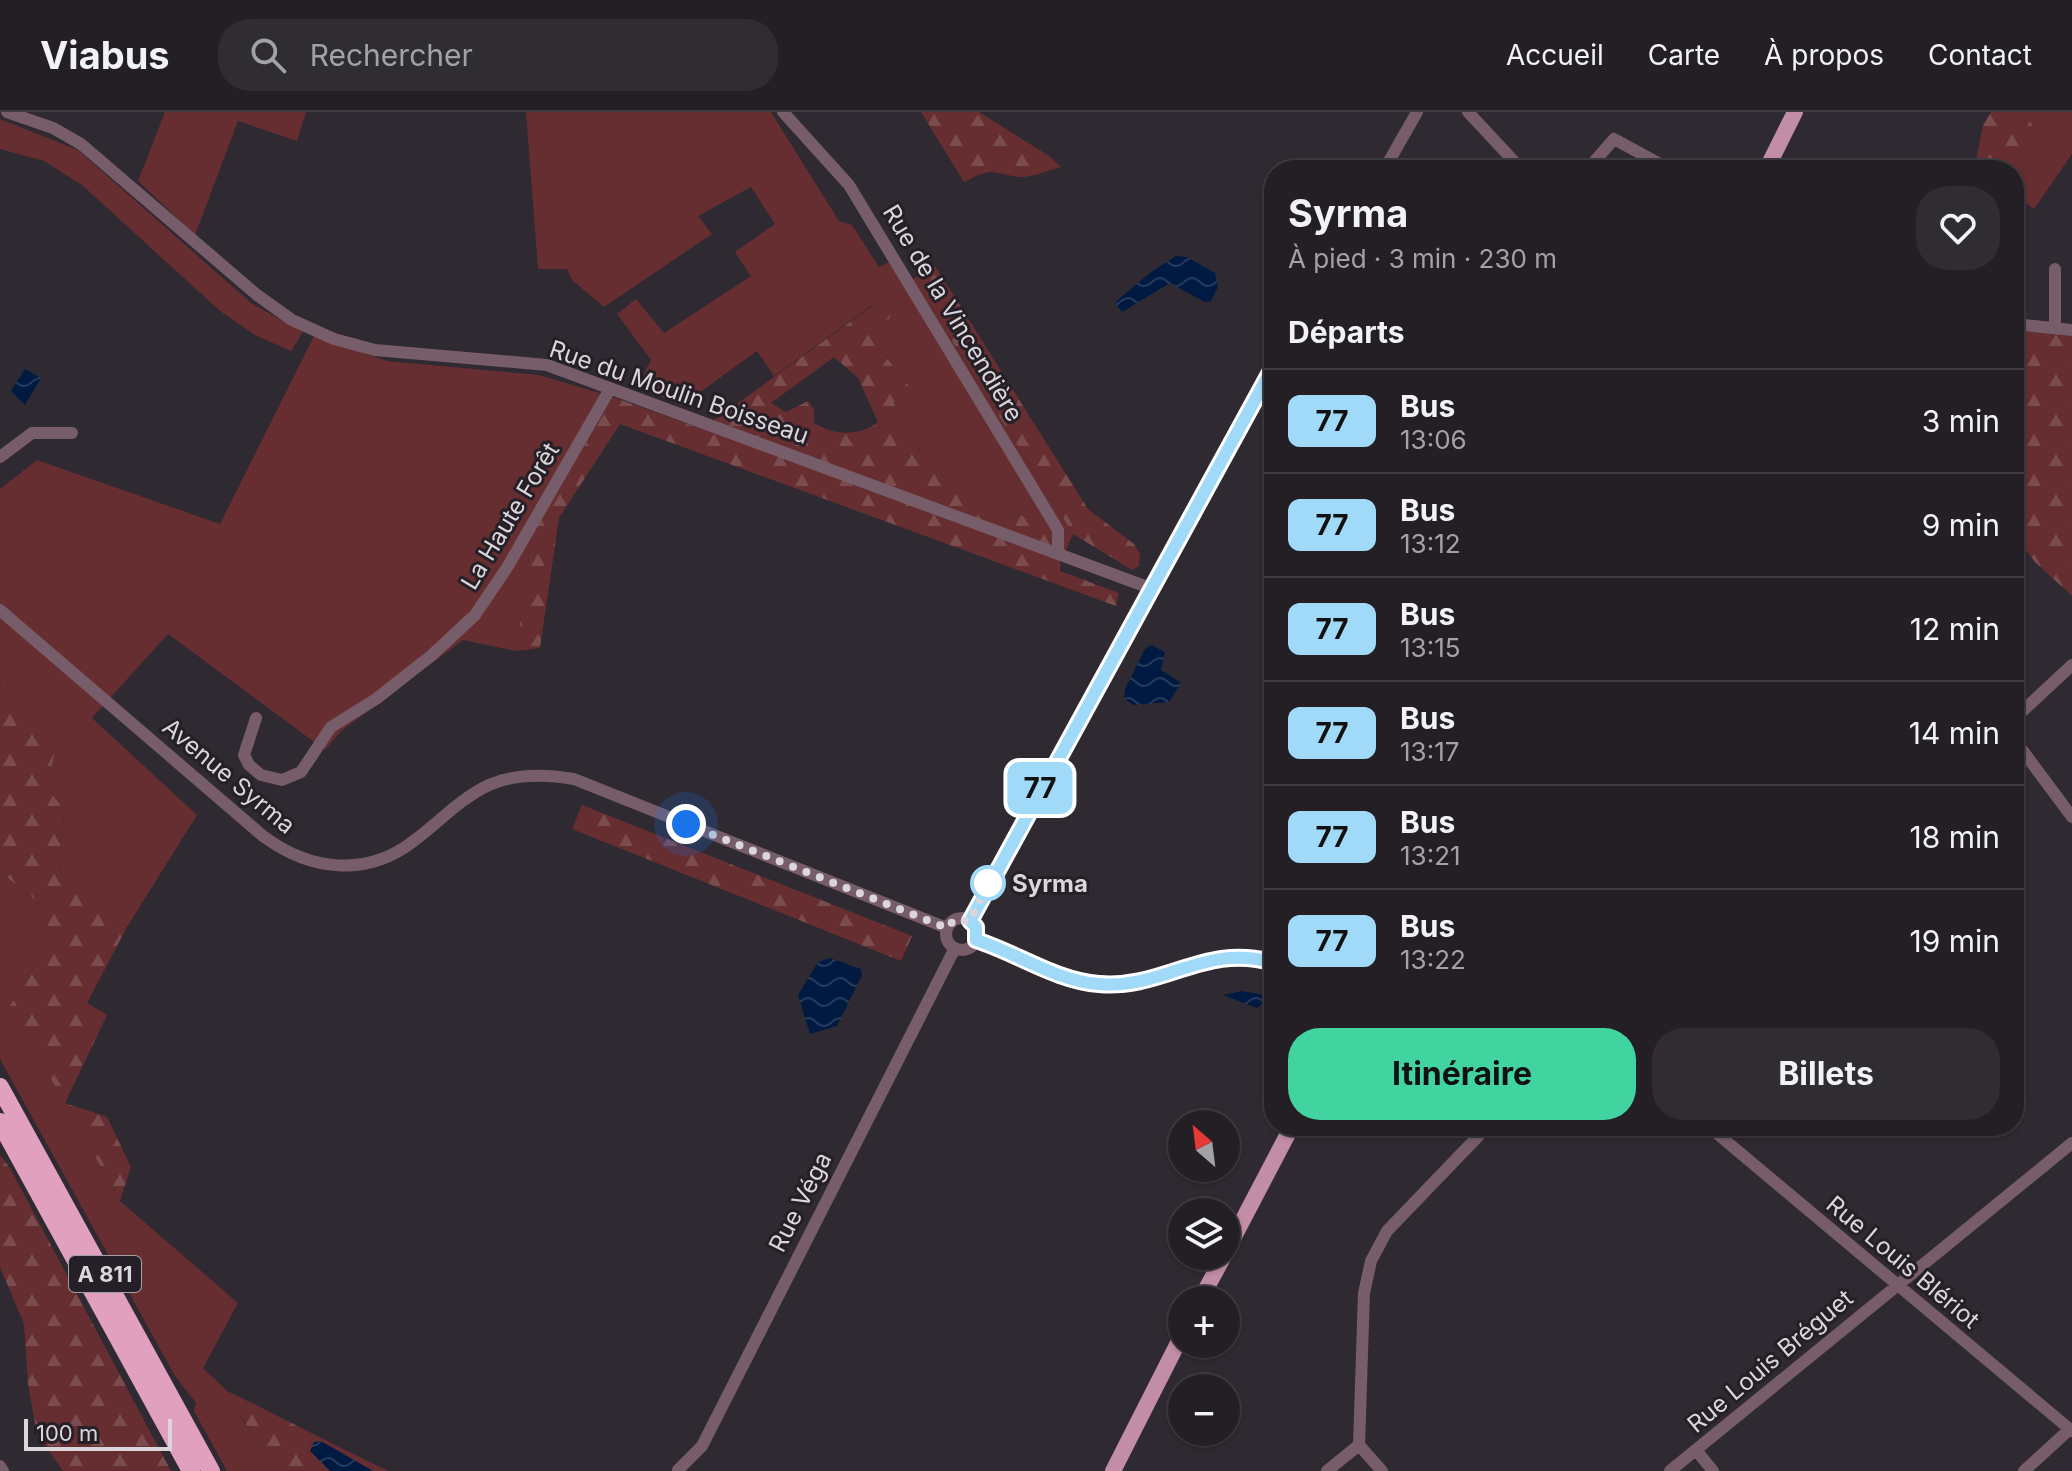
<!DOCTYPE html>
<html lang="fr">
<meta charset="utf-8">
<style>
body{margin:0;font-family:Inter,sans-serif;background:#2f2c32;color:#f1f3f6;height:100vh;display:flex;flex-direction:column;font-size:30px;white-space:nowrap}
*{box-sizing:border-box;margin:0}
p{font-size:26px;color:#a3a2a7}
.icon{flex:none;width:44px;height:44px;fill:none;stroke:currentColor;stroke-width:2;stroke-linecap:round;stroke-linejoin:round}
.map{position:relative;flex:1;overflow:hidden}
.details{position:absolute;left:1264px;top:48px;width:760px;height:976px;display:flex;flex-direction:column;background:#231f25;border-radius:32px;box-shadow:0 2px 6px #0004,0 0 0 2px #403d42}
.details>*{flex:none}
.badge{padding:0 16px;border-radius:12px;font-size:28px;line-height:52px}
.needle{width:52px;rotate:332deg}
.fabs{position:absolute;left:1168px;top:998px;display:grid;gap:16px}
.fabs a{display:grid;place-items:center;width:72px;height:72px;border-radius:50%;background:#231f25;box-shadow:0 2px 6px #0004,0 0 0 2px #403d42;font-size:40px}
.scale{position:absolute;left:24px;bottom:20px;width:148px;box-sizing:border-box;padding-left:8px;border:4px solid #dad6db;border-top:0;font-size:22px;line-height:28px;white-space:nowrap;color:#dad6db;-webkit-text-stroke:6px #251f27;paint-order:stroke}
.you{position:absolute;width:40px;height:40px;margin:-20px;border:6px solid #fff;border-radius:50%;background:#1a73e8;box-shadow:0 0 0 12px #1a73e833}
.map>.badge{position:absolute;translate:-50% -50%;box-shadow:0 0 0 4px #fff}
h2{padding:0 24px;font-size:30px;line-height:72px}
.round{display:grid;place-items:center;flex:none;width:84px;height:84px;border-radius:32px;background:#2f2c32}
.summary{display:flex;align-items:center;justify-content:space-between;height:136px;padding:0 24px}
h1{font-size:38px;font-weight:700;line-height:60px}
.action{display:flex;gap:16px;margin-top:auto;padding:16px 24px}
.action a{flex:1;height:92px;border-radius:32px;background:#42d4a0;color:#111;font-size:32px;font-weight:700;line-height:92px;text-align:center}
.action a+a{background:#2f2c32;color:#f1f3f6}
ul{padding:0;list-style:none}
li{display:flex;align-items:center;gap:24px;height:104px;padding:0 24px;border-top:2px solid #403d42}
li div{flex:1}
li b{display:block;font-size:30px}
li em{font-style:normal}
li .badge{min-width:88px;font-weight:700;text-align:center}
header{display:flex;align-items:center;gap:48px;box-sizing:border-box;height:112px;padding:0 40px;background:#231f25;border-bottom:2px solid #403d42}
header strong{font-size:38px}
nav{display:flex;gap:44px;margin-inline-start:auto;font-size:28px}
.search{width:560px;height:72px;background:#2f2c32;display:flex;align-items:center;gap:20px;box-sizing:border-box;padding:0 28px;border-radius:32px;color:#a3a2a7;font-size:30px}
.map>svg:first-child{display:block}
.grass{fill:#662e30}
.forest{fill:url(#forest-firs);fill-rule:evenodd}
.water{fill:url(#water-waves)}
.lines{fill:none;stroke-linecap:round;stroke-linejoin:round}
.minor{stroke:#775d69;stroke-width:12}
.major{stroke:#c28da6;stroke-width:16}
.highway{stroke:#e0a0be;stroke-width:18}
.line-casing{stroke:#fff;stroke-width:18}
.line{stroke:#a1daf8;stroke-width:12}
.walk{stroke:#dad6db;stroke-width:8;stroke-dasharray:0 14.4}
.stop-dot{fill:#fff;stroke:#a1daf8;stroke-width:4}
.labels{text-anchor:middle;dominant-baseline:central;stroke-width:6;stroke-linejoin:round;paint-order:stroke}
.shield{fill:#251f27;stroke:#a49fa5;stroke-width:2}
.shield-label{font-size:22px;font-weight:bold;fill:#dad6db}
.street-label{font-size:24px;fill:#dad6db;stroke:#251f27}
.stop-label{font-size:24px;font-weight:bold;fill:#dad6db;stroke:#251f27;text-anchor:start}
</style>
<header>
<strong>Viabus</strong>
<div class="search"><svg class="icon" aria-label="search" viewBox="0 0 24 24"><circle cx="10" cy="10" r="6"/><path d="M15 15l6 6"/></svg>Rechercher</div>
<nav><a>Accueil</a><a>Carte</a><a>À propos</a><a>Contact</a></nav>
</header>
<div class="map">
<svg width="2072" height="1359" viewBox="0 0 2072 1359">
<defs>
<pattern id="forest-firs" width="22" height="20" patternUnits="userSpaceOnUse" patternTransform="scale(2)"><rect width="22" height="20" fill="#662e30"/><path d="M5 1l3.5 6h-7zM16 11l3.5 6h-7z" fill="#7b4c4d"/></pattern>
<pattern id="water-waves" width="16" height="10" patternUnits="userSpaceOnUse" patternTransform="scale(2)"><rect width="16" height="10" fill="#001a42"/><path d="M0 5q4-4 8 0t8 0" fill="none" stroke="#253b5d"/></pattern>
</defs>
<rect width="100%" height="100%" fill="#2f2931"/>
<path class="grass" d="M165,0H306L297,29L238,9L195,123L138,69Z
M526,0H771L839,109L852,113L879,155L899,145L1073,422L1061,449L1046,424L1047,411C975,391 920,366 894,291L909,275L868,223L889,207L901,182L871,194L774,264L757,239L681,294L638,274L651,248L617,202L636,187L664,221L751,164L735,140L775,112L751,75L698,104L712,122L604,195L572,168L567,157H538Z
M2032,0H2072V42L2034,97L2014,83V70L2042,30L2029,7Z
M0,7L78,38L251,191L303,220L291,239L255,223L220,199L82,73L44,49L0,37Z
M314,224L387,249L539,263L613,285L532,423L516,539L463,528L341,619L325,638L168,522L92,606L197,703L127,815L60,762L64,697L47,676L56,635L0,568V377L37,348L220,412Z
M0,760L43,794L50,827L11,894L120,1089L238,1191L203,1256L227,1279L248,1289L240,1303L274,1359H227L194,1299L196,1291L175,1264L0,947Z
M315,1323L388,1359H325L307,1340Z"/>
<path class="forest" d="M921,0H979L1049,44L1061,55C1049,58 1033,65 1021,65C991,62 995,53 964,70Z
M1991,0H2032L2029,7L2042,30L2014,70V58H1974L1983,13Z
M935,154L1088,397L1134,432L1140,442L1139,454L1132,458L1073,422L913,167Z
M902,181L889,207L868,223L910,275L894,291C920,366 975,391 1047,411C1045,430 1063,441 1060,459L1119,481L1116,494L620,312L559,406L540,536L516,539L532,423L613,285L702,317L872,194ZM834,245L858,266L878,310C860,325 832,323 814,311V297L808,289L786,300L771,291Z
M2014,217L2072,224V484L2035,450L2014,423Z
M0,568L56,635L47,676L64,697L60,762L127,815L87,891L107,903L65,991L107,1005L131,1055L120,1089L10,894L50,827L43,794L0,760Z
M582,693L912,824L901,849L572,717Z
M0,1043L10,1056L171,1359H63L37,1322L28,1272L24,1212L0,1155Z
M248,1289L315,1323L307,1340L325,1359H274L240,1302Z"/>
<path class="water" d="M1176,144L1187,145L1215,161L1218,175L1211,189L1205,190L1170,171L1122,200L1115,191L1119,187L1151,160Z
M25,257L41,266L25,293L11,279Z
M1151,533L1165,540L1161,558L1181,571L1169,590L1134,593L1124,587L1125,577L1145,537Z
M830,846L861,857L862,863L837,914L810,922L798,883L818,850Z
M1242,879L1264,883L1266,889L1257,896L1223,883Z
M321,1329L373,1359H330L310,1339L314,1330Z"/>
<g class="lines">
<path class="minor" d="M7,0L53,16L81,32L257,183L292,208L334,227L375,238L547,253L1150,476
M783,0L849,73L1058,418V439
M1468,0L1522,58
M1384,58L1417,0
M1587,58L1614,27L1671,58
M2055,157V215
M2014,212L2072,218
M0,345L32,321H72
M0,498L263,724C310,759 367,766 415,728C439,710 461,686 489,673C516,661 545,662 574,667L947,816
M256,606L244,643L249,653L261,663L282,668L301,660L331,615L376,587L432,543L475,503L508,454L610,277
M2014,607L2072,553
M2014,627L2072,705
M946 822a16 16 0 1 1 32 0a16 16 0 1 1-32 0Z
M970,809L1274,253
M976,828L1069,865L1098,872L1143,869L1205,849L1274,843
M1708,1014L2072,1319
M1359,1333L1382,1359
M1696,1338L1713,1359
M0,1354L3,1359
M678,1358L702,1334L955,836
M1327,1359L1359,1333L1364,1181L1371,1149L1387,1119L1488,1014
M1670,1359L2072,1031
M2024,1359L2070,1317"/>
<path class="major" d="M1766,58L1795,0
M1226,1140L1292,1014
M1200,1188L1224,1144
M1113,1359L1182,1223"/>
<path class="highway" d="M0,975L211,1359
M0,1010L191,1359"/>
</g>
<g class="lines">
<defs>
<path id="line" d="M1274,253L970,809L976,815V828C1017,841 1056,869 1099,872C1163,878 1206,830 1274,851"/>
</defs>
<use href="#line" class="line-casing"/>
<use href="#line" class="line"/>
<path class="walk" d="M686,712L947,816L954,808L970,809L988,771"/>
</g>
<circle class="stop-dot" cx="988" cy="771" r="16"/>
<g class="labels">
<rect class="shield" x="69" y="1144" width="72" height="36" rx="6"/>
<g class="shield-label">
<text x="105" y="1162">A 811</text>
</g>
<g class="street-label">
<text transform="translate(953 201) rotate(59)">Rue de la Vincendière</text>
<text transform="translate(679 280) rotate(19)">Rue du Moulin Boisseau</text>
<text transform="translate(510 404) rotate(-59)">La Haute Forêt</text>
<text transform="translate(229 664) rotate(40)">Avenue Syrma</text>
<text transform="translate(800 1090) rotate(-63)">Rue Véga</text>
<text transform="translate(1903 1150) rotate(40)">Rue Louis Blériot</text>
<text transform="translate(1770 1249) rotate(-40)">Rue Louis Bréguet</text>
</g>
<g class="stop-label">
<text x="1012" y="771">Syrma</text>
</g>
</g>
</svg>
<div class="fabs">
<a><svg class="needle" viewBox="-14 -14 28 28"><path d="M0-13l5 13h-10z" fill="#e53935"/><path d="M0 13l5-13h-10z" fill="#a3a2a7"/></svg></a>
<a><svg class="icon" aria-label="layers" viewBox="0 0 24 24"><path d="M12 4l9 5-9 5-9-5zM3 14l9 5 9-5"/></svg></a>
<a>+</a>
<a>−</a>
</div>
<div class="scale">100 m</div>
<div class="you" style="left:686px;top:712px"></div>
<b class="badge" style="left:1040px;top:676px;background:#a1daf8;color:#111">77</b>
<section class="details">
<div class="summary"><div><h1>Syrma</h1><p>À pied · 3 min · 230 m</p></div><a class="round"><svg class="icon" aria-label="heart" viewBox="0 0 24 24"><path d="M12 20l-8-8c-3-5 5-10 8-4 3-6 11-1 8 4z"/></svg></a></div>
<h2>Départs</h2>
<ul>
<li><span class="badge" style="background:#a1daf8;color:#111">77</span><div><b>Bus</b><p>13:06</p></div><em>3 min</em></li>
<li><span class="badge" style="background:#a1daf8;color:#111">77</span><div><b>Bus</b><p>13:12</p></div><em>9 min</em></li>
<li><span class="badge" style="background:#a1daf8;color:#111">77</span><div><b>Bus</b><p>13:15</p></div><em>12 min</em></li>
<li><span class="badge" style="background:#a1daf8;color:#111">77</span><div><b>Bus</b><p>13:17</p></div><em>14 min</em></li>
<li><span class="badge" style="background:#a1daf8;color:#111">77</span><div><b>Bus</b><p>13:21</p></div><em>18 min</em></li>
<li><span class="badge" style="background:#a1daf8;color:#111">77</span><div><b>Bus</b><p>13:22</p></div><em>19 min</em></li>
</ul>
<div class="action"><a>Itinéraire</a><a>Billets</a></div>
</section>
</div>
